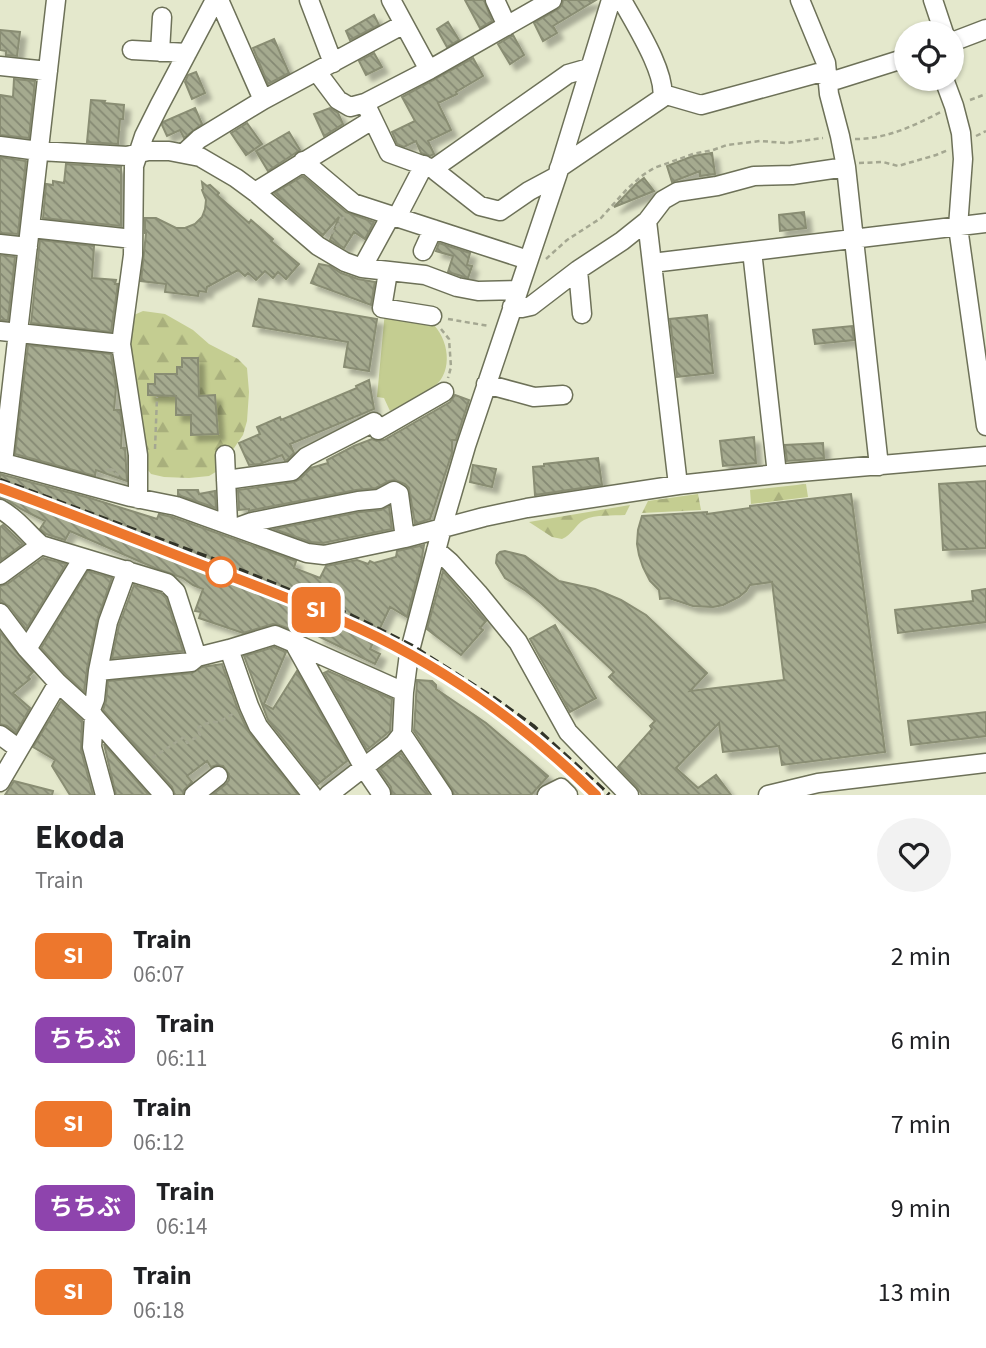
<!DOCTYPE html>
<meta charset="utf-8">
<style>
body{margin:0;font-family:"Source Sans 3","Noto Sans JP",sans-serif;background:#f2f2f2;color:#202124;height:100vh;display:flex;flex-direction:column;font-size:26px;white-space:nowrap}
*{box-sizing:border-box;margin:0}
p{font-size:23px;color:#757577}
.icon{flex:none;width:38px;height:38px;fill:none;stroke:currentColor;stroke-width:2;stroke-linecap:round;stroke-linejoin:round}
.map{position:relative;height:795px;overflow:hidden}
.panel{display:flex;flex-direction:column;background:#fff;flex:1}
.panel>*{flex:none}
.badge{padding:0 14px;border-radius:10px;font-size:24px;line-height:46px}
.buttons{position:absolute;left:894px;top:21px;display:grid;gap:14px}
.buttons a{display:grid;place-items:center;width:70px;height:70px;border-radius:50%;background:#fff;box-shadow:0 2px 5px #0004;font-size:35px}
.map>.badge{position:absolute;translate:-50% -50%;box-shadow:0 0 0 4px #fff}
.round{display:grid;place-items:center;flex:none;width:74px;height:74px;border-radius:37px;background:#f2f2f2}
.summary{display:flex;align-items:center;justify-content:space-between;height:119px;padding:0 35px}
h1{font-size:33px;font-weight:700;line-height:52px}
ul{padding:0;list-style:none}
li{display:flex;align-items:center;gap:21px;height:84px;padding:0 35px}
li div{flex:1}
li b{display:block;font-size:26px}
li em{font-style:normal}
li .badge{min-width:77px;font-weight:700;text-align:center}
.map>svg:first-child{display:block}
.forest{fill:url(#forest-firs)}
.park{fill:#c4cd91}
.building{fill:url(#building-back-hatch);stroke:#898d73;stroke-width:2;filter:url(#shadow)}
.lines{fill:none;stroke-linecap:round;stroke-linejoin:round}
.minor-casing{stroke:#6d7158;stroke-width:21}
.path{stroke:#a4a791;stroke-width:2.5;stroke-dasharray:5 3.5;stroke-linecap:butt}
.minor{stroke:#fff;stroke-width:18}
.rail{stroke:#323428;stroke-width:4.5;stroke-dasharray:10 5;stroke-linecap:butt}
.line-casing{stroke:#fff;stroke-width:16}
.line{stroke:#ed772d;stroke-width:10}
.stop-dot{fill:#fff;stroke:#ed772d;stroke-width:3.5}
</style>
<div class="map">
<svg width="986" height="795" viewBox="0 0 986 795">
<defs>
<pattern id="forest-firs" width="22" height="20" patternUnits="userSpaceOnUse" patternTransform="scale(1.75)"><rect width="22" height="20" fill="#c4cd91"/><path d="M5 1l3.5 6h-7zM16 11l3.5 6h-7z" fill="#a8af7c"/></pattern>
<pattern id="building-back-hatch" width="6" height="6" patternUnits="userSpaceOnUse" patternTransform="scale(1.75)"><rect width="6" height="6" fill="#a5aa8f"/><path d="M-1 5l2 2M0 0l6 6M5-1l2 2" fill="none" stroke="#858973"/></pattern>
<filter id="shadow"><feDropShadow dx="6" dy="6" stdDeviation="2" flood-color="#0004"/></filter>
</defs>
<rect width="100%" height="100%" fill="#e4e8cc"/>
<path class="forest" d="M143,311L165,314L193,330L209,344L238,359L247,368L249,392L247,421L243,435L219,470L209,476L189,478L164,477L151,474L144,465C142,443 142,420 139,398C134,369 127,346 134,315Z
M806,484L808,497L751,504L750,490Z
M698,494L701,510L642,513L648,501Z
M630,505L625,515C613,516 596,514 584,520C575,525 572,535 562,539L552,537L529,522Z"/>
<path class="park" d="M385,311C394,313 422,316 428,320C447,333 454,366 438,383C427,394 404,403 390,411L384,398L377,397Z"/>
<path class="building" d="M465,0H484L492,21L480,28Z
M563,0H596L553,26L557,33L543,41L534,23L558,9L562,5Z
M374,15L379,25L350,40L346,31Z
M448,22L459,40L447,47L437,29Z
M0,30L20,32L17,56L6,55V51L0,50Z
M513,35L524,55L510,64L498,44Z
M274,39L289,73L268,84L253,48Z
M374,53L382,67L366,75L359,61Z
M473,58L483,76L456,92L457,94L438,103L451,130L428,141L434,154L430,156L421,153L416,141L404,147L397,144L392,132L415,121L402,97Z
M196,72L205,93L192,99L185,82L188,75Z
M14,79L35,81L29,138L0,135V95L13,97Z
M91,100L105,101L104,103L124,105L123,119H120L118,144L87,142Z
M195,108L202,124L184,138L180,130L167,136L162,125L163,122Z
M330,108L338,113L343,124L324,136L314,114Z
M247,123L262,144L246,155L231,133Z
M289,132L300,150L268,171L256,151Z
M712,153L715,174L700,176V171L672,182L667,166L693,156Z
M0,157L26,161L18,234L0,233Z
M66,164L121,167V226L43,218L46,184L53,185V181L64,183Z
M303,176L346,212L374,222L365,239L354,232L344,248L330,240L339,217L323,235L274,193Z
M644,178L654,191L614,207L636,184Z
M202,182L207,186L210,185L219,193L217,195L249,223L251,220L273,239L271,241L299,264L286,279L278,272L273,278L265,271L256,280L248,273L245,276L238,270L207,287L206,292L199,291L198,296L165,292L166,284L141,281L146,233H145V218H156L176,228H185L195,224L202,217L205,209L206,200L202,190L203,189Z
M804,212L806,228L780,231L779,215Z
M40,240L94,246L92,278L116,280L115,284H118L111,332L31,323Z
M439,243L470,253L467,265L472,266L468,278L448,272L453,256L436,251Z
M0,255L15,257L8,320H0Z
M319,264L330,266L341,273L358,279L375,282L371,305L311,283Z
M259,299L377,319L369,371L344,367L348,342L253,326Z
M707,315L713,373L677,377L670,319Z
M852,326L854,340L815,344L813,330Z
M28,345L111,354L116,387L114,410H120L122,426L121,448H125L127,481L96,470L95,476L15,454Z
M182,358H198L199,396L215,395L218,434L191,435V415H176V396L148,395V384H155V374H177V367H182Z
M369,380L374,409L290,444L294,453L287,460L285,461L282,455L260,464L249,465L239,443L260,434L257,427L280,417L281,420L357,388L356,386Z
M455,395L469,400L456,440H452V453L430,519L415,524L409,488L405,484L395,480L389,481L376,488L356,490L253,510L249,511V509L239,510L238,490L294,482L300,479L311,468L328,463L327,460L354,446L372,439L377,441L384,440L450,402Z
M754,437L756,463L723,466L720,441Z
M823,443L824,458L787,461L785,445Z
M598,458L602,485L535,495L533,467L544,466V464Z
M473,465L496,469L492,487L470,482Z
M0,474L90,498L157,519L159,514L172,517L296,561L294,568L320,578L326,566L357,560L368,564L370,561L374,563L396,557L397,551L424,545L421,563L407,617L390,607L370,649L380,654L375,664L318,636L321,630L298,624L295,631L279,625L273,624L243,633L199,618L201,612L195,611L203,589L193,585L183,578L155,568L70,531L65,540L46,534L40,529L45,521L21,509L6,499L0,498Z
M986,481V548L943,550L939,484Z
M178,490H198L199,494L215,491L216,508L178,495Z
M851,494L885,752L782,765L779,746L723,752L719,723L676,768L698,788L716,775L731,795H642L637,787L618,767L652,729L650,726L655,721L609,677L614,672L541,603L526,591L505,578L496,563L497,555L500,552L505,551L525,556L559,581L595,589L621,600L646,615L707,673L690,691L784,680L772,582L750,585L746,591L739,597L723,605L713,607L693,606L669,598L660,599L659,590L650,581L643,567L639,555L637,544L638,530L642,516L707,512V514L750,508V506Z
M389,506L392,529L323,543L310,542L274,529L360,512L381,510Z
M3,525L23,544L0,561V527Z
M43,558L66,564L26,629L9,606L0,602V586L7,584Z
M88,571L112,578L97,620L87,669L84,692L66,675L41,648Z
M443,571L486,621L480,628L483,630L461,655L427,629Z
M134,585L161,593L166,598L183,651L112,658L119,625Z
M986,589V622L898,633L895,610L973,601L972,591Z
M555,625L596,698L570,712L530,639Z
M0,632L33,672L28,677L30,679L13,693L30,708L16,733L7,726L0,724Z
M274,647L286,652L264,704L273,709L297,671L347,761L318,784L268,720L244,656Z
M222,664L238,710L248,731L298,795H212L226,784L229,780V774L223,766L217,765L211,767L207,761L187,776L192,782L184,790L183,795H175L172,787L103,710L106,701L108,681L192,673L202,667Z
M328,671L392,699L390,731L367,750L324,673Z
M417,680L432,681L436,685V689L486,723L548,776L531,795H454L452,789L414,731Z
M61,701L82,720L81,750L93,795H70L52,766L55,760L33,747Z
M986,712V736L911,745L908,721Z
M104,744L149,795H116Z
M401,753L429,795H392L391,787L379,770Z
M14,781L53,791L52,795H5Z"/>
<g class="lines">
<defs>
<path id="minor" d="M219,0L263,100
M309,0L333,63
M495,0L507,26
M800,0L826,63L829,94L840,136L846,167L879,466
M933,0L944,33
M404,24L429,70
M952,42L986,29
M132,50L187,53
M160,52L162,17
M0,66L48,71
M317,72L338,100L350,107L365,103L429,70L552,0
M944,79L954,106L961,133L963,159L958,227L986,426
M663,94L701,105L818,73L836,80L906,58
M365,103L389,153L433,169L480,206L500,211L529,191L557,176
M0,146L39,151L127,156L148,151H169L200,157L236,178L255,192L318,246L345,262L362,268L425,275L457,287L478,291L517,290
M184,153L199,139L263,100L404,24L391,0
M303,161L353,203L528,260
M559,168L662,98C667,74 635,24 623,2L619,0
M433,169L568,74L589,68
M255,192L372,120
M397,217L424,165
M647,221L678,485
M31,228L133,239
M0,244L28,247
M423,251L433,229
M752,251L777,474
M652,263L986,223
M362,268L391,215
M578,270L582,314
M388,272L382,308L432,316
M512,307L522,308L531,306L578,270L622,241L647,221L663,200L677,192L717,186L754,176L792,175L846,167
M0,331L121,344
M486,384L534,397L563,395
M225,455L228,524
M0,462L131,497L176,506L307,553L324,555L405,538L484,517L527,508L678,485L777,474L986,456
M3,463L56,0
M226,480L292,471L306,457L374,422L378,430L444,392
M138,499V455L121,344L133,255L134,166L144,136L159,106L215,0
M0,509C18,519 26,532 41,545L167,583L176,592L197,657
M238,527L252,522L358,501L379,499L394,491L399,494L405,538
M436,550L450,562L478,593L518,642L568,732L629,795
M0,575L41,545
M0,613L27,649L58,683L90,712L164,795
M294,643L404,692
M27,649L83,558
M229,649L249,706L258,726L312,795
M98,671L191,662L197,657L229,649L275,635L294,643L364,768L381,793
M90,712L95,699L98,671L108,622L127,570
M94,716L92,747L105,795
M402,734L443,795
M0,735L19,749
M0,782L58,683
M194,795L218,776
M328,795L394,744L402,734L404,692L409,654L442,528L466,446L557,176L611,0
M547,795L561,788L568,795
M768,795L818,783L986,763"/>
</defs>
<use href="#minor" class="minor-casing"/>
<path class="path" d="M970,100L986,94
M976,136L986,131
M855,139C887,139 913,126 941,112
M859,163L883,162L898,166L936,155L948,150
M331,234L344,217
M546,259L567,240L601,218L627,189L643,175L654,168L693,154L713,150L727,145L760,141L786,143L823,138
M448,319L489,326
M441,329L449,339L451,367L448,378
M155,449L157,397
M107,469L122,477
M110,469L124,473
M152,758L184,737L187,743L200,735L197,728L210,722H219L236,712"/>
<use href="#minor" class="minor"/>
<path class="rail" d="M0,480L215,560L346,613L412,646L495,699L533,726L609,795"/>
</g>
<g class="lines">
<defs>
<path id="line" d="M0,488C65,511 130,537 194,562C256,586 317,608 377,637C458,677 532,732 596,795"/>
</defs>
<use href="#line" class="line-casing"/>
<use href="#line" class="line"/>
</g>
<circle class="stop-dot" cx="221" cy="572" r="14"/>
</svg>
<div class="buttons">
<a><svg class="icon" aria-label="locate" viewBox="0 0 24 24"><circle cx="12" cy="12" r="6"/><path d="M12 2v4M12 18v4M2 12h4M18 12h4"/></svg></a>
</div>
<b class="badge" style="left:316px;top:610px;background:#ed772d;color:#fff">SI</b>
</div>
<section class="panel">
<div class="summary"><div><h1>Ekoda</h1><p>Train</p></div><a class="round"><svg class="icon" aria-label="heart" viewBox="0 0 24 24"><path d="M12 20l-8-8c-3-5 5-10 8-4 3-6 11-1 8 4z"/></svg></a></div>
<ul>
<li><span class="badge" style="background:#ed772d;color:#fff">SI</span><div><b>Train</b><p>06:07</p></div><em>2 min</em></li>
<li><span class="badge" style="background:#8e44ad;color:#fff">ちちぶ</span><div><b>Train</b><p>06:11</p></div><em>6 min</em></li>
<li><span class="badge" style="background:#ed772d;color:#fff">SI</span><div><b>Train</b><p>06:12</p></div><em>7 min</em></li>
<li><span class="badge" style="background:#8e44ad;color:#fff">ちちぶ</span><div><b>Train</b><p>06:14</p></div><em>9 min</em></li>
<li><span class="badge" style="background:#ed772d;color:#fff">SI</span><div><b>Train</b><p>06:18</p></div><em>13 min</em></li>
</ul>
</section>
